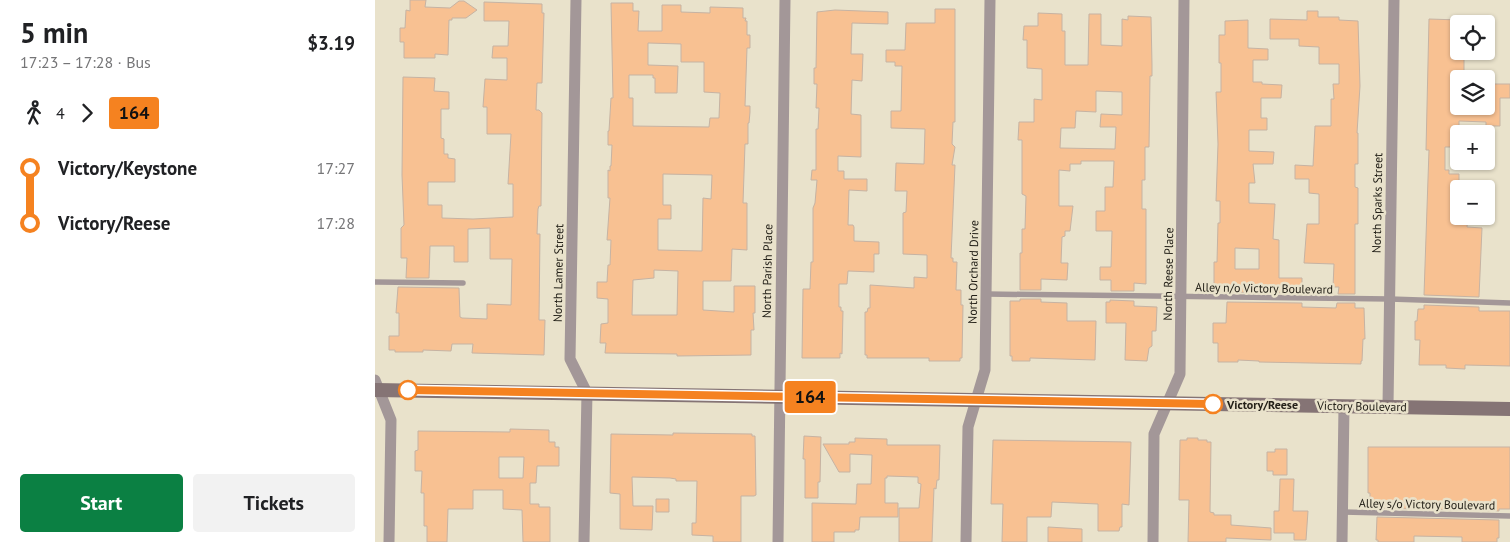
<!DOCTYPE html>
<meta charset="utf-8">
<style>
body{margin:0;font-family:"PT Sans",sans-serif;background:#f2f2f2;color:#202124;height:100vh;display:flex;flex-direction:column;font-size:19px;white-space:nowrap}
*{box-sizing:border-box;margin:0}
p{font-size:16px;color:#757577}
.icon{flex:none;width:28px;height:28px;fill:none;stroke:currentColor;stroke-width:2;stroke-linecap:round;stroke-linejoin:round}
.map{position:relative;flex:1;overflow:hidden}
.panel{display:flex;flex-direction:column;background:#fff;width:375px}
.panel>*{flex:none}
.badge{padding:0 10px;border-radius:4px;font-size:18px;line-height:32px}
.buttons{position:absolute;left:1075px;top:15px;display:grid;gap:10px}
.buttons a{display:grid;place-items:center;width:45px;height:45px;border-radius:5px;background:#fff;box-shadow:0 1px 4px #0004;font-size:25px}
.map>.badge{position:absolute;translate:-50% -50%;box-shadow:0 0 0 2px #fff}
.legs{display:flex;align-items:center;gap:8px;height:55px;padding:0 20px;font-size:16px}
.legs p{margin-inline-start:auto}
.headline{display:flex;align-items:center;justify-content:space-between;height:85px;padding:0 20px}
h1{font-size:28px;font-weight:700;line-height:38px}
.action{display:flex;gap:10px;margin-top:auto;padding:10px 20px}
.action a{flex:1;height:58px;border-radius:5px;background:#0b8043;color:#fff;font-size:20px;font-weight:700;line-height:58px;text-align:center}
.action a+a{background:#f2f2f2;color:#202124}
ul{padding:0 20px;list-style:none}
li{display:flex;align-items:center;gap:18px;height:55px;font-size:19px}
li i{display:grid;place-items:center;width:8px;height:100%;margin:0 6px;background:currentColor}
li i::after{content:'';width:12px;height:12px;margin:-6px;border:4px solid;border-radius:50%;background:#fff}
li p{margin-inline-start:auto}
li:first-child i{background:linear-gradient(#0000 50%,currentColor 0)}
li:last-child i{background:linear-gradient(currentColor 50%,#0000 0)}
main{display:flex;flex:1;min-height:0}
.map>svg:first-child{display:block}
.building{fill:#f8c192;stroke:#c6b3a3;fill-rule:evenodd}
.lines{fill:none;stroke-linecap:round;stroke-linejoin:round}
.service{stroke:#a39798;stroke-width:5.5}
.minor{stroke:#a39798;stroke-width:11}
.secondary{stroke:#857475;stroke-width:14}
.line-1-casing{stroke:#fff;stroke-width:11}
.line-1{stroke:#f58220;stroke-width:8}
.stop-1-dot{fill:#fff;stroke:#f58220;stroke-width:2.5}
.labels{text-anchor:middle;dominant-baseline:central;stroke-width:5;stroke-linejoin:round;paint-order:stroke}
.street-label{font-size:12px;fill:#232018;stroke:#e9e2cb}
.stop-label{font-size:12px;font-weight:bold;fill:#232018;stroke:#e9e2cb;text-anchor:start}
</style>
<main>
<section class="panel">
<div class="headline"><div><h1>5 min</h1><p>17:23 – 17:28 · Bus</p></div><b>$3.19</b></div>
<div class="legs"><svg class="icon" aria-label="walk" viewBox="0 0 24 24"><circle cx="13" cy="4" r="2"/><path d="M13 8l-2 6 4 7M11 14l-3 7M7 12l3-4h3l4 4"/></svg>4<svg class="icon" aria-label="forward" viewBox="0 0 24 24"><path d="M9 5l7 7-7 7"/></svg><b class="badge" style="background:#f58220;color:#111">164</b></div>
<ul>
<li><i style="color:#f58220"></i><b>Victory/Keystone</b><p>17:27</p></li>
<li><i style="color:#f58220"></i><b>Victory/Reese</b><p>17:28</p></li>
</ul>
<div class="action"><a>Start</a><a>Tickets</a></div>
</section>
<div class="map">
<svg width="1135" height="542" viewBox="0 0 1135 542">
<rect width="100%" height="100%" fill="#e9e2cb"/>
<path class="building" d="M35,0H51L50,7L75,8L84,1H89L102,10L91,18H77V20H74L73,55L60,54V58H29V42H25V28H30L31,10L35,11Z
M109,2L167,4V13H169L167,83H162L161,110H164L167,113L166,206H164L163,209L162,234H165L164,320H170L169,355L97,353L98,344H77L76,351L48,350V352H20V350H14V336H24V313H21L23,287L84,288L85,317L87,318L112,319V304L136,305L137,259H115V228L93,229V262H79V246H55L54,278H31L32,258H26V228L29,225L27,175L28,77L60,78L59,91L74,92V109H66V138L69,139V154H73V158L80,159V182H53V205H67V218L98,219L138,217V184H133L136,134H112V107H108L110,79L132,80V58H117L118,46H133L134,21H109Z
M236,3H258V11H264L263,31H287V5H306V12L335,13V7L368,8V18H371L370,21H372V35H375V48H372L370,106H375V112L374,123H373V144H370L368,203H372V250L357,249L356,281H328V310L359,312V286H380V313H378L379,330H376V355L302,356V354L230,353L231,343H225L226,324L233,323V299L222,298V282H232L233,265H235L236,240H232L235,198H233V170L235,171V166H236L237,145H233V131H234L236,98H238ZM273,43L306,44V62H329V92L345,93L344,118H335L334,127L258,126V98H254V75H278V78H280V93H302L303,66L273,65ZM288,174L337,175L336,199L328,198L327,251L283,250V219H296V205H288ZM279,270L303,271L302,315H257L258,280L279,278Z
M560,9H580V122H578L577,144L580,147L577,165H580L576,258H578V262H582L581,290H586V305H588L587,358H585V361H554V358H492V355H490V312H492L493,308H495V285L539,288V277L552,278V255L528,254V213L531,212L532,191H520L521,163L549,164L550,129L516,128V111H526L527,66H520V62H511V50H530L531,23H560Z
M460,10L513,12V24L477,23L476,54H488L487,81L477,80L476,114L486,115V157L463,156V171H469V179H492V191L474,190L473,225H478L479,227V241L504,242V254H499V272L473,271L472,284H464V307H466V311H468L467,354L465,353V358H427L428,289H435L436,262H438V208L440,203L442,180H436L437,170H441V129H443L444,108H441L442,84H439V68H441L442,12Z
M932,11H943V17H964V20L983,21L985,86L982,133H983V164H980V187L983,188V224H980V294H963L964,287H958L959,264L929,263L932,224H944V194L934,193V179H920V165L938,166L940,126H956V99H959L958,84H964V64H944V47L924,46V39H895V19L932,20Z
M663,13L687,14V31H690V65H713L714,14H726V45L747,46V19L753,20V16L776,17L777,65V76H775L774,147H770V180H767V209H771V284L759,283V291H736V280H725V267H736L737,231H721V211H730V187H738L739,161H706V164H695V171L684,170V206H698L695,231H690V236L687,237L686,263H693L692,280L666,279V290H645V253H647V229H650L651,196L647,194V140H643L644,122H659V99L667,100V69L652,68V40H648L649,26H663ZM721,91L747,92V115L726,114L725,127H741L740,149L685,148L686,128H700L701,111L721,112Z
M1054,19L1084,20V51H1089V79H1084V106H1111V84H1135V98H1125V126H1111V122L1084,121V147H1070V170H1074V174H1084V216H1093L1092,227L1107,228L1104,297L1049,295L1054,150H1051Z
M873,20V48L893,49V60H878V82H887V84L907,85L906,98H886V118H892V130H874V151L899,152L898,164H878L880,183H874V203L900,204L898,239L904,240V278H927V293L852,292V287L839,286V262H842L843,223H845V201H841L843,144L841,92H846V63H844V35H850V21ZM860,248L884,249V269H860Z
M645,299H666V302L692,303V321H721L720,360L655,358V361H637V356H635V301H645Z
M735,300L759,301V306L782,307L781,331H777V346L774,348L772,361L750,360L751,323H731V302H735Z
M852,302L927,303V307L961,308L962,303H980V308H989L990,339H988L987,361H986V364L884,362V361L863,360V362H843V343H838V323H851Z
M1049,305L1104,307V311H1135V366L1090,365V369L1071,368V365H1044L1045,340H1040V321H1042L1043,309H1049Z
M135,429L174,430V442H180V447H184V466H162L161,483H155V504H164V507H175V542H148L147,510L128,509V490H98V509H73L72,542H52V526H49V493H46L47,471H40V451L43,450V431L135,432ZM124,457H149L148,478H124Z
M298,433L377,434V436H380L381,495L379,496H366V542H338V536L317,535V523H321L322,481H301V479L295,478L257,477L258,506H278L277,530L245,529V494L235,493L236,434L298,435Z
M429,436L446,437L445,482H443V498H430V459H428Z
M480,438L512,439V445H565L564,480H562L561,489L559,488L557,542H524V508H544L546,484L543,483V477L512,476V478H510V503H523V517H485L484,530H480V532H459V542H437V503L481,504L482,484H496L497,455L475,454V472H464L448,444H474V442H480Z
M812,438H823V440H832V442H836L835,512L839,513V515H856V525L896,528V540L851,538V542H813L814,500H804L805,440H812Z
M618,440L756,442L754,505L747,504V527H745L744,531H723V504L677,502L676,517H652V542H627L628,504H616Z
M993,447H1135V509H1124V511L1002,508V505H995V493H993Z
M900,449H912V475H898V471H892V452H900Z
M905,479H919L918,511H933L931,540H919V533H899V511H904Z
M281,499H294V512H281Z
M1002,517L1124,520V538H1122V542H1087V537L1039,536V542H1003V540H1001Z
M673,527L707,529V542H673Z"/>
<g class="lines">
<path class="service" d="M0,282L88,283
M612,294L1015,299L1135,303
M968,512L1135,516"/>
<path class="minor" d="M201,0L195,359L212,393L209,542
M0,380L16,420L14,542
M1013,406L1019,0
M403,542L410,0
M591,542L593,427L610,370L615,0
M778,542L779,434L805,374L809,0
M967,542L969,406"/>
<path class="secondary" d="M0,390L1135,409"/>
</g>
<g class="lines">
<defs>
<path id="line-1" d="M33,390L838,404"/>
</defs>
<use href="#line-1" class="line-1-casing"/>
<use href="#line-1" class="line-1"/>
</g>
<g class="stop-1-dot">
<circle cx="33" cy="390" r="9"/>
<circle cx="838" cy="404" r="9"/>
</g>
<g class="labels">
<g class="street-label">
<text transform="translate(1002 203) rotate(-89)">North Sparks Street</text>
<text transform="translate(392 271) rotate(-89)">North Parish Place</text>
<text transform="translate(598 272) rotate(-89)">North Orchard Drive</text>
<text transform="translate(183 273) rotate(-89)">North Lamer Street</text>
<text transform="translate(793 274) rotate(-89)">North Reese Place</text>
<text transform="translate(889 288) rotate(1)">Alley n/o Victory Boulevard</text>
<text transform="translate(987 406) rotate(1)">Victory Boulevard</text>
<text transform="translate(1052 504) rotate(1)">Alley s/o Victory Boulevard</text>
</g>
<g class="stop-label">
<text x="852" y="404">Victory/Reese</text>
</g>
</g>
</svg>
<div class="buttons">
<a><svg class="icon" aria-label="locate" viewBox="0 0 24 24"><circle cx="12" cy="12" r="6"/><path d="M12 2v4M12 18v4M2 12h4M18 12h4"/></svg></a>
<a><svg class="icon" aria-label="layers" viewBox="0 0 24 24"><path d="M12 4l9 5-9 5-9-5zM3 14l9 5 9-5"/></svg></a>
<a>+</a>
<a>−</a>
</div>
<b class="badge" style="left:435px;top:397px;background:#f58220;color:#111">164</b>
</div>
</main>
